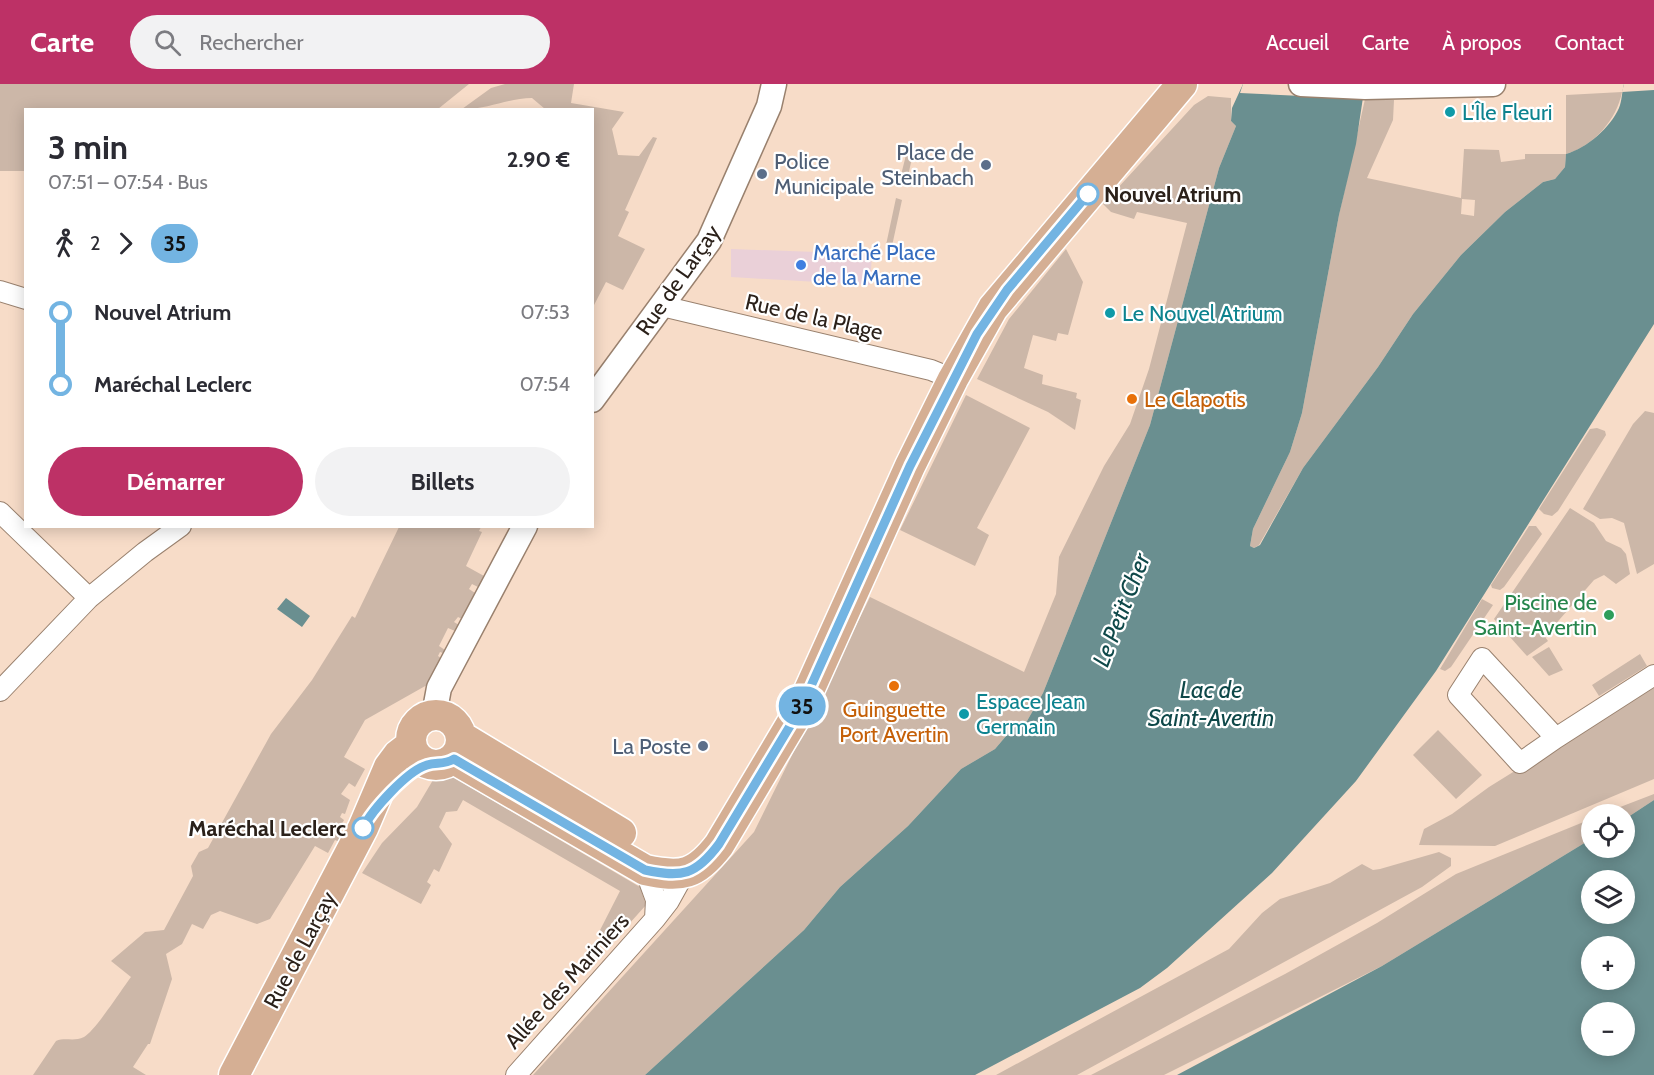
<!DOCTYPE html>
<html lang="fr">
<meta charset="utf-8">
<style>
body{margin:0;font-family:Cabin,sans-serif;background:#f2f2f3;color:#2b2b33;height:100vh;display:flex;flex-direction:column;font-size:22px;white-space:nowrap}
*{box-sizing:border-box;margin:0}
p{font-size:20px;color:#7c7c81}
.icon{flex:none;width:33px;height:33px;fill:none;stroke:currentColor;stroke-width:2;stroke-linecap:round;stroke-linejoin:round}
.map{position:relative;flex:1;overflow:hidden}
.sheet{position:absolute;left:24px;top:24px;width:570px;height:420px;display:flex;flex-direction:column;background:#fff;border-radius:0px;box-shadow:0 3px 15px #0003}
.sheet>*{flex:none}
.badge{padding:0 12px;border-radius:20px;font-size:21px;line-height:39px}
.fabs{position:absolute;left:1581px;top:720px;display:grid;gap:12px}
.fabs a{display:grid;place-items:center;width:54px;height:54px;border-radius:50%;background:#fff;box-shadow:0 3px 15px #0003;font-size:30px}
.map>.badge{position:absolute;translate:-50% -50%;box-shadow:0 0 0 3px #fff}
.legs{display:flex;align-items:center;gap:9px;height:66px;padding:0 24px;font-size:20px}
.legs p{margin-inline-start:auto}
.summary{display:flex;align-items:center;justify-content:space-between;height:102px;padding:0 24px}
h1{font-size:33px;font-weight:700;line-height:45px}
.action{display:flex;gap:12px;margin-top:auto;padding:12px 24px}
.action a{flex:1;height:69px;border-radius:36px;background:#bd3166;color:#fff;font-size:24px;font-weight:700;line-height:69px;text-align:center}
.action a+a{background:#f2f2f3;color:#2b2b33}
ul{padding:0 24px;list-style:none}
li{display:flex;align-items:center;gap:21px;height:72px;font-size:22px}
li i{display:grid;place-items:center;width:9px;height:100%;margin:0 8px;background:currentColor}
li i::after{content:'';width:15px;height:15px;margin:-8px;border:4px solid;border-radius:50%;background:#fff}
li p{margin-inline-start:auto}
li:first-child i{background:linear-gradient(#0000 50%,currentColor 0)}
li:last-child i{background:linear-gradient(currentColor 50%,#0000 0)}
header{display:flex;align-items:center;gap:36px;box-sizing:border-box;height:84px;padding:0 30px;background:#bd3166;color:#fff}
header strong{font-size:28px}
nav{display:flex;gap:33px;margin-inline-start:auto;font-size:21px}
.search{width:420px;height:54px;background:#f2f2f3;display:flex;align-items:center;gap:15px;box-sizing:border-box;padding:0 21px;border-radius:33px;color:#7c7c81;font-size:22px}
.map>svg:first-child{display:block}
.commercial{fill:#ead0d8}
.green{fill:#ccb7a8;fill-rule:evenodd}
.water{fill:#6a8f90;fill-rule:evenodd}
.pier{fill:#f7dcc8}
.lines{fill:none;stroke-linecap:round;stroke-linejoin:round}
.minor-casing{stroke:#99816e;stroke-width:22}
.tertiary-casing{stroke:#99816e;stroke-width:27}
.primary-casing{stroke:#fff;stroke-width:33}
.minor{stroke:#fff;stroke-width:20}
.tertiary{stroke:#fff;stroke-width:24}
.primary{stroke:#d5af94;stroke-width:30}
.line-1-casing{stroke:#fff;stroke-width:14}
.line-1{stroke:#73b4e2;stroke-width:9}
.culture-dot{fill:#0f9aa8;stroke:#fff;stroke-width:2}
.service-dot{fill:#5c6f8a;stroke:#fff;stroke-width:2}
.stop-1-dot{fill:#fff;stroke:#73b4e2;stroke-width:3}
.shop-dot{fill:#3f7fe0;stroke:#fff;stroke-width:2}
.food-dot{fill:#e8710a;stroke:#fff;stroke-width:2}
.leisure-dot{fill:#2e9e5b;stroke:#fff;stroke-width:2}
.labels{text-anchor:middle;dominant-baseline:central;stroke-width:4.5;stroke-linejoin:round;paint-order:stroke}
.culture-label{font-size:22px;fill:#0d838f;stroke:#fff;text-anchor:start}
.service-label{font-size:22px;fill:#4e5e75;stroke:#fff;text-anchor:end}
.stop-label{font-size:22px;font-weight:bold;fill:#2b211a;stroke:#fff;text-anchor:start}
.shop-label{font-size:22px;fill:#366cbe;stroke:#fff;text-anchor:start}
.street-label{font-size:22px;fill:#2b211a;stroke:#fff}
.food-label{font-size:22px;fill:#c56008;stroke:#fff;text-anchor:start}
.leisure-label{font-size:22px;fill:#27864d;stroke:#fff;text-anchor:end}
.water-label{font-size:24px;font-style:italic;fill:#0e4849;stroke:#fff}
</style>
<header>
<strong>Carte</strong>
<div class="search"><svg class="icon" aria-label="search" viewBox="0 0 24 24"><circle cx="10" cy="10" r="6"/><path d="M15 15l6 6"/></svg>Rechercher</div>
<nav><a>Accueil</a><a>Carte</a><a>À propos</a><a>Contact</a></nav>
</header>
<div class="map">
<svg width="1654" height="991" viewBox="0 0 1654 991">
<rect width="100%" height="100%" fill="#f7dcc8"/>
<path class="commercial" d="M731,165L872,170L870,201L731,193Z"/>
<path class="green" d="M0,0H469L438,25L26,26L25,87H0Z
M505,0H574L571,19L624,28L612,45L618,71L639,72L653,53L657,54L625,126L629,128L618,152L645,165L623,206L606,198L593,223L592,26L545,25L532,14C508,14 486,26 462,25L491,4Z
M1622,8C1617,35 1594,62 1566,70L1565,83L1555,95L1543,98L1505,128L1461,171L1413,230L1378,283L1303,384L1259,461L1254,464L1250,462L1253,445L1290,368L1302,329L1339,131L1365,15L1394,16L1393,36L1367,94L1461,114L1464,65L1499,66L1501,78L1525,75V70H1566V11ZM1462,115L1475,116L1474,132L1461,130Z
M1208,12L1231,14V37L1236,42L1219,84L1150,341L1043,609L1027,637L1012,645L995,665L961,685L908,742L840,803L804,846L645,991H533L754,748L870,513L1024,588L1056,510L1059,473L1104,382L1130,340L1149,285L1187,139L1137,128L1134,135L1111,128L1103,120L1194,21Z
M908,63L914,65L906,101L899,99Z
M896,114L902,116L892,162L886,161Z
M1066,165L1083,198L1068,251L1058,249L1056,257L1033,251L1024,284L1043,291L1042,300L1077,309L1076,314L1081,316L1075,346L1048,328L977,295L1009,235Z
M966,311L1030,344L977,444L989,451L975,482L900,446Z
M1645,327L1654,329V480L1637,490L1624,439L1612,434L1600,435L1583,425L1633,340Z
M1597,344L1605,347L1606,351L1558,427L1552,432L1544,430L1539,425L1590,345Z
M1570,424L1594,439L1606,457L1621,464L1626,470L1630,490L1616,500L1604,491L1594,496L1546,551L1538,543L1548,557L1527,572L1494,535Z
M1529,442H1536L1542,450L1504,503L1500,506L1492,504L1491,501Z
M399,443H481L479,447L482,448L466,482L484,492L478,503L472,500L469,505L475,509L462,535L458,533L454,538L459,541L455,547L448,544L439,562L445,566L443,569L440,568L438,572L441,574L427,601L365,636L344,673L365,685L355,703L349,699L341,710L350,716L345,730L342,729L340,733L344,736L336,751L344,756L342,759L335,756L328,769L315,762L270,835L257,840L220,827L211,831L203,845L192,840L182,860L166,870L172,895L150,960H148L133,983L146,991H33L56,957C65,953 74,958 84,953C95,947 122,905 131,893L111,877L145,848L164,846L193,792L191,782L199,768L208,764L271,650L312,596L352,532L355,534Z
M1482,515L1493,521L1451,583L1445,587L1440,585Z
M1549,563L1563,586L1549,592L1532,573Z
M1640,570L1647,582L1599,612L1592,601Z
M1654,600V695L1495,762L1419,761L1424,745L1452,730L1489,703Z
M1438,646L1482,691L1456,715L1413,671Z
M446,689L640,803L646,821L612,859L597,852L620,807L463,716L457,727L446,728L439,743L452,760L439,788L434,785L427,798L431,801L421,820L362,789L382,759L417,723L433,696Z
M1654,710V716L1625,735L1624,730H1602Z
M1591,735V755L1382,882L1164,991H1091L1285,890L1377,839L1456,790Z
M1439,768L1451,774V782L1422,803L1077,991H996L1229,865L1262,829L1280,815L1330,799L1362,780L1373,786L1380,785Z"/>
<path class="water" d="M1243,0H1365L1356,60L1339,131L1302,329L1290,368L1253,445L1250,462L1254,464L1260,461L1303,384L1378,283L1413,230L1461,171L1505,128L1543,98L1555,95L1565,83L1566,70C1587,64 1610,44 1619,24C1622,17 1622,7 1624,0H1654V240L1436,587L1356,697L1272,789L1167,884L1140,904L975,991H645L804,846L840,803L908,742L961,685L995,665L1012,645L1027,637L1043,609L1150,341L1219,84L1236,42L1231,37L1232,24Z
M286,514L310,532L302,543L277,525Z
M1654,716V991H1177L1382,882L1591,755L1592,764H1624L1625,735ZM1624,796V830H1592V796ZM1592,862H1624V896H1592ZM1592,928H1624V962H1592Z"/>
<path class="pier" d="M1243,0H1365V15L1240,9Z
M1624,0H1654V6L1622,8Z"/>
<g class="lines">
<defs>
<path id="minor" d="M0,207L26,215
M662,222L931,286L953,295
M0,428L89,514
M1482,574L1556,654L1520,679L1458,611Z
M0,607L89,514L145,468L181,442
M1556,654L1654,591
M645,786L656,816L655,835L669,817L684,790
M516,991L655,835"/>
<path id="tertiary" d="M1301,0L1365,3L1493,0
M592,316L709,157L769,22L774,0
M434,631L439,604L525,442"/>
<path id="primary" d="M411 656a25 25 0 1 1 50 0a25 25 0 1 1-50 0Z
M462,653L621,749
M454,675L645,786C682,794 696,791 719,761L802,622L910,382L953,295L993,224L1182,0
M234,991L363,744L389,683L398,671L411,661"/>
</defs>
<use href="#minor" class="minor-casing"/>
<use href="#tertiary" class="tertiary-casing"/>
<use href="#primary" class="primary-casing"/>
<use href="#minor" class="minor"/>
<use href="#tertiary" class="tertiary"/>
<use href="#primary" class="primary"/>
</g>
<g class="lines">
<defs>
<path id="line-1" d="M363,744C372,726 407,687 427,681C437,678 444,681 454,675L645,786C682,794 696,791 719,760L802,622L910,382L977,250L1007,206L1088,110"/>
</defs>
<use href="#line-1" class="line-1-casing"/>
<use href="#line-1" class="line-1"/>
</g>
<g class="culture-dot">
<circle cx="1450" cy="28" r="6"/>
<circle cx="1110" cy="229" r="6"/>
<circle cx="964" cy="630" r="6"/>
</g>
<g class="service-dot">
<circle cx="986" cy="81" r="6"/>
<circle cx="762" cy="90" r="6"/>
<circle cx="703" cy="662" r="6"/>
</g>
<g class="stop-1-dot">
<circle cx="1088" cy="110" r="10"/>
<circle cx="363" cy="744" r="10"/>
</g>
<circle class="shop-dot" cx="801" cy="181" r="6"/>
<g class="food-dot">
<circle cx="1132" cy="315" r="6"/>
<circle cx="894" cy="602" r="6"/>
</g>
<circle class="leisure-dot" cx="1609" cy="531" r="6"/>
<g class="labels">
<g class="culture-label">
<text x="1462" y="28">L'Île Fleuri</text>
<text x="1122" y="229">Le Nouvel Atrium</text>
<text x="976" y="617">Espace Jean<tspan x="976" dy="25">Germain</tspan></text>
</g>
<g class="service-label">
<text x="974" y="68">Place de<tspan x="974" dy="25">Steinbach</tspan></text>
<text x="774" y="77" text-anchor="start">Police<tspan x="774" dy="25">Municipale</tspan></text>
<text x="691" y="662">La Poste</text>
</g>
<g class="stop-label">
<text x="1104" y="110">Nouvel Atrium</text>
<text x="346" y="744" text-anchor="end">Maréchal Leclerc</text>
</g>
<g class="shop-label">
<text x="813" y="168">Marché Place<tspan x="813" dy="25">de la Marne</tspan></text>
</g>
<g class="street-label">
<text transform="translate(678 196) rotate(-55)">Rue de Larçay</text>
<text transform="translate(814 233) rotate(13)">Rue de la Plage</text>
<text transform="translate(300 866) rotate(-62)">Rue de Larçay</text>
<text transform="translate(567 897) rotate(-48)">Allée des Mariniers</text>
</g>
<g class="food-label">
<text x="1144" y="315">Le Clapotis</text>
<text x="894" y="625" text-anchor="middle">Guinguette<tspan x="894" dy="25">Port Avertin</tspan></text>
</g>
<g class="leisure-label">
<text x="1597" y="518">Piscine de<tspan x="1597" dy="25">Saint-Avertin</tspan></text>
</g>
<g class="water-label">
<text transform="translate(1121 526) rotate(-69)">Le Petit Cher</text>
<text x="1211" y="605">Lac de<tspan x="1211" dy="28">Saint-Avertin</tspan></text>
</g>
</g>
</svg>
<div class="fabs">
<a><svg class="icon" aria-label="locate" viewBox="0 0 24 24"><circle cx="12" cy="12" r="6"/><path d="M12 2v4M12 18v4M2 12h4M18 12h4"/></svg></a>
<a><svg class="icon" aria-label="layers" viewBox="0 0 24 24"><path d="M12 4l9 5-9 5-9-5zM3 14l9 5 9-5"/></svg></a>
<a>+</a>
<a>−</a>
</div>
<b class="badge" style="left:802px;top:622px;background:#73b4e2;color:#111">35</b>
<section class="sheet">
<div class="summary"><div><h1>3 min</h1><p>07:51 – 07:54 · Bus</p></div><b>2.90 €</b></div>
<div class="legs"><svg class="icon" aria-label="walk" viewBox="0 0 24 24"><circle cx="13" cy="4" r="2"/><path d="M13 8l-2 6 4 7M11 14l-3 7M7 12l3-4h3l4 4"/></svg>2<svg class="icon" aria-label="forward" viewBox="0 0 24 24"><path d="M9 5l7 7-7 7"/></svg><b class="badge" style="background:#73b4e2;color:#111">35</b></div>
<ul>
<li><i style="color:#73b4e2"></i><b>Nouvel Atrium</b><p>07:53</p></li>
<li><i style="color:#73b4e2"></i><b>Maréchal Leclerc</b><p>07:54</p></li>
</ul>
<div class="action"><a>Démarrer</a><a>Billets</a></div>
</section>
</div>
